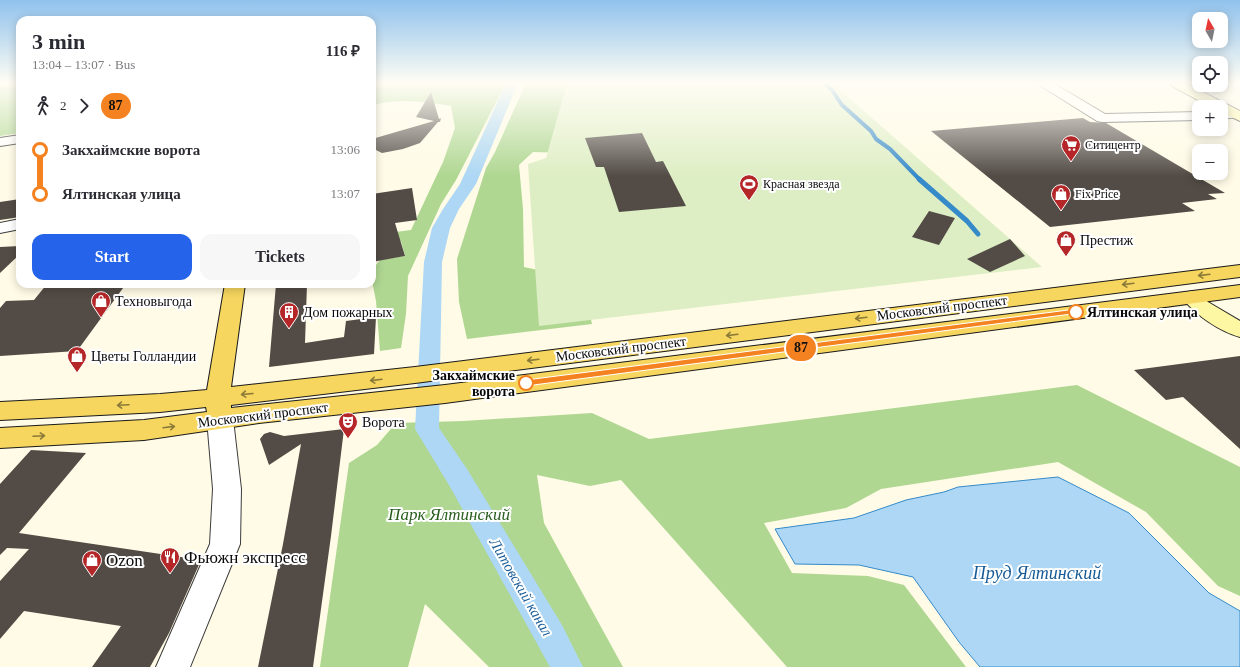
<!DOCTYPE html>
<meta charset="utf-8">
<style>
body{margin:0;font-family:Georgia,serif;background:#f7f7f7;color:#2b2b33;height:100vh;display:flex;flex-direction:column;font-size:15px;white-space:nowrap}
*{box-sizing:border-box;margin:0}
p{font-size:13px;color:#7c7c81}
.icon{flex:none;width:22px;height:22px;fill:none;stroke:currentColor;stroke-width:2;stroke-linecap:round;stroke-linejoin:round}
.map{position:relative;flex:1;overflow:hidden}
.details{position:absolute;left:16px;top:16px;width:360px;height:272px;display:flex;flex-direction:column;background:#fff;border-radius:12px;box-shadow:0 2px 10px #0003}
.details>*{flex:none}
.badge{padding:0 8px;border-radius:13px;font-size:14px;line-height:26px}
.needle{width:26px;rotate:351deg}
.tools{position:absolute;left:1192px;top:12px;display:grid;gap:8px}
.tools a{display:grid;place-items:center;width:36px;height:36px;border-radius:8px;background:#fff;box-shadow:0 2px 10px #0003;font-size:20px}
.map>.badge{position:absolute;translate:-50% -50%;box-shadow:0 0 0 2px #fff}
.legs{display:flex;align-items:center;gap:6px;height:44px;padding:0 16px;font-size:13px}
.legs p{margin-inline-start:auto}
.headline{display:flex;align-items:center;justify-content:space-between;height:68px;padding:0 16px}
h1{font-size:22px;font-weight:700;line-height:30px}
.button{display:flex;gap:8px;margin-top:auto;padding:8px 16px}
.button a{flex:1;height:46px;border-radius:12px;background:#2563eb;color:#fff;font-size:16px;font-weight:700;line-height:46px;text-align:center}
.button a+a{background:#f7f7f7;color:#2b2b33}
ul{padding:0 16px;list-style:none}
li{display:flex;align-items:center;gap:14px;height:44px;font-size:15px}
li i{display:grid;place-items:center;width:6px;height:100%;margin:0 5px;background:currentColor}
li i::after{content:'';width:10px;height:10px;margin:-5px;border:3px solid;border-radius:50%;background:#fff}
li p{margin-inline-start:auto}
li:first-child i{background:linear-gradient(#0000 50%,currentColor 0)}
li:last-child i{background:linear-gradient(currentColor 50%,#0000 0)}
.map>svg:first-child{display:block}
.forest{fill:#afd792}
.pitch{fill:#deeec4}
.water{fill:#add7f4;stroke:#358ac9}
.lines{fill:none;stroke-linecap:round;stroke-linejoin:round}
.stream-far1{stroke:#358ac9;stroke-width:4}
.stream{stroke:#358ac9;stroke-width:5}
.canal{fill:#add7f4;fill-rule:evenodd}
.building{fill:#524b46}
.street-casing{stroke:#3c3c3c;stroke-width:2}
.secondary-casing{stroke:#2b2b2b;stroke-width:2}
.primary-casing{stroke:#1a1a1a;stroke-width:2}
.street{fill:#fff;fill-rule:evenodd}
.secondary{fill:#fdf6a2;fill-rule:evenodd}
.primary{fill:#f6d65f;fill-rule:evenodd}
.oneway{stroke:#8b7a38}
.line-1{fill:#f58220;stroke:#fff}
.stop-1-dot{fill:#fff;stroke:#f58220;stroke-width:2}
.labels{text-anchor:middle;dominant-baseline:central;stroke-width:4;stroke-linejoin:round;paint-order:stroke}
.far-poi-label{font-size:12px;fill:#090909;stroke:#fff;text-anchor:start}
.poi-label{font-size:14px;fill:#090909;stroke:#fff;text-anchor:start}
.street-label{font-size:14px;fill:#090909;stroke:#fff}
.stop-label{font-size:14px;font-weight:bold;fill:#090909;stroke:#fff;text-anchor:start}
.water-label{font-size:15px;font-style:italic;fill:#175b97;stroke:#fff}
.near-park-label{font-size:17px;font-style:italic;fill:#285e1d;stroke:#fff}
.near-poi-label{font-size:17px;fill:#090909;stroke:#fff;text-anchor:start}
.near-water-label{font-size:18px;font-style:italic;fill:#175b97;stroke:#fff}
</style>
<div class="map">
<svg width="1240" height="667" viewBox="0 0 1240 667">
<rect width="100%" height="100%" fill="#fffbe6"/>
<path class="forest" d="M372,83H506L456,180L441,204L408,276L406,314L401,348L380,351L376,301L372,281V270L380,260L405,256L401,241L372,245V235L411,230L443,162L455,128L451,106C424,101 398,98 372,105Z
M526,83H638L571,153L533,152L519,165L523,209L524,267L562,275L584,289L592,324L467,339L459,302L457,259L486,168L495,152Z
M20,84V133L0,136V86Z
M1077,385L1240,467V596L1218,586L1146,512L1058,462L881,489L846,508L764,523L792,573L868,576L904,585L966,667H787L621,480L590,486L537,475L544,523L623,667H489L425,604L408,667H320L349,463L377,445L396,423L463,421L592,413L649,439Z"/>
<path class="pitch" d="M567,83H832L1042,267L539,326L528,164L546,158Z"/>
<path class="water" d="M1058,477L1129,513L1209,593L1240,611V667H980L959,642L913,577L859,565L795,564L775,529L854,518L906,500L944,492L958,487Z"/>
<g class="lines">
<path class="stream-far1" d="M824,83L832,90L842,105L871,131L876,139L890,149L920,180"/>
<path class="stream" d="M919,179L967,221L978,234"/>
<path class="canal" d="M506,83H518L476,184L459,209L450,228L442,262L439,428L467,469L562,625L583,667H550L449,485L415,429L424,262L432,228L443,209L460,184Z"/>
</g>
<path class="building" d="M431,92L439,119L441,118L440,122H438L420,143L403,149L382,153L372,148V139L434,121L416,117Z
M1083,118L1090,122L1106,123L1225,193L1208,194L1217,199L1182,203L1195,211L1050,227L931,131Z
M642,133L656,162L663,161L686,206L619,212L604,167H596L585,138Z
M412,188L417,220L395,223L405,256L372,262V194Z
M20,199V217L0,220V202Z
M929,211L955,218L939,245L912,237Z
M1010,239L1025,256L990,272L967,259Z
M20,246V254L0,273V247Z
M47,284H126L77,351L0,356V308L6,301L34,300Z
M276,284H307L305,343L344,337L346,321L376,317L374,354L269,367Z
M1240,356V449L1183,397L1166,400L1134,370Z
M344,429L331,536L313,667H258L283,544L301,444L269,465L260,439L264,434L270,432L284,436Z
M31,450L86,453L19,533L201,560L169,633L150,667H92L121,626L24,611L0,639V581L29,549L7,548L0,555V484Z"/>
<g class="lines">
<defs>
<path id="street" d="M1039,83H1053L1105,114L1199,112V120L1102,122L1097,121L1041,86Z
M1234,110L1240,113L1239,117L1221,119V111Z
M20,135V143L0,146V138Z
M20,219V229L0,233V223Z
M220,410L229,412L233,419L241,489L240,544L190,667H156L210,544L213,489L207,419L211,412Z"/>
<path id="secondary" d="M1170,83H1185L1240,111V121L1221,112V107H1211L1172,86Z
M1192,291L1199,293L1208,302L1240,321V337C1221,332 1193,314 1182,297L1185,293Z"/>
<path id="primary" d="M1240,265V277L415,383L231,405V408L445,385L1240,285V297L445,403L259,423L144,440L0,448V428L144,420L207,412L206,407L160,412L0,420V402L160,394L207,390L225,284H245L231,387L415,367Z"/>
</defs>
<use href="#street" class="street-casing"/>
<use href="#secondary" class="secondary-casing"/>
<use href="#primary" class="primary-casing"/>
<use href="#street" class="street"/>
<use href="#secondary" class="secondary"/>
<use href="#primary" class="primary"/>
</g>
<defs><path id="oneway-shaft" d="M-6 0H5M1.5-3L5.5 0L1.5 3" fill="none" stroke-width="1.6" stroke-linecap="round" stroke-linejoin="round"/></defs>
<g class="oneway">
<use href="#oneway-shaft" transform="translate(1204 275) rotate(173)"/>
<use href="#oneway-shaft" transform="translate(1128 284) rotate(173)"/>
<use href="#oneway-shaft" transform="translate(861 318) rotate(173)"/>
<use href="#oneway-shaft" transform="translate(732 335) rotate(173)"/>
<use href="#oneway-shaft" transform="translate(533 360) rotate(173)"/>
<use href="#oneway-shaft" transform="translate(376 380) rotate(173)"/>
<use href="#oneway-shaft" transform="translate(247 394) rotate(175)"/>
<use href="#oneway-shaft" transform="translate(123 405) rotate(177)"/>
<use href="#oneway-shaft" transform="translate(169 427) rotate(-7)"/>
<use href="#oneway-shaft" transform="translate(39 436) rotate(-3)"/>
</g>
<linearGradient id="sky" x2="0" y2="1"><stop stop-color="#90c2ed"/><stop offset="0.47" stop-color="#fffdf4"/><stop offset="1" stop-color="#fffdf4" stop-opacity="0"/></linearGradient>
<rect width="1240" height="176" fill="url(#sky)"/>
<path class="line-1" d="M1076,309L1080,312L1079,313L526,386L521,383L526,380Z"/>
<defs>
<symbol id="supermarket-pin" viewBox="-11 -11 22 30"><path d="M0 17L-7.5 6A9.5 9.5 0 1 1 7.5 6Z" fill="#b52628" stroke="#fff"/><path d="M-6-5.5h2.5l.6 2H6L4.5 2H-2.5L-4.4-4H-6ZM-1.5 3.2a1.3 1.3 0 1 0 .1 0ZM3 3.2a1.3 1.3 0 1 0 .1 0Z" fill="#fff"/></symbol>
<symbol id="stadium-pin" viewBox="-11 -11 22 30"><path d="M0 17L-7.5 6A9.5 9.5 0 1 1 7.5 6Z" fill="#b52628" stroke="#fff"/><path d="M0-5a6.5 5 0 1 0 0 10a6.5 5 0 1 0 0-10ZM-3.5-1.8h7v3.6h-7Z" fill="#fff"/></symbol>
<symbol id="shop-pin" viewBox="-11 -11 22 30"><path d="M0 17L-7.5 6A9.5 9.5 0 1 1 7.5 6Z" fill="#b52628" stroke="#fff"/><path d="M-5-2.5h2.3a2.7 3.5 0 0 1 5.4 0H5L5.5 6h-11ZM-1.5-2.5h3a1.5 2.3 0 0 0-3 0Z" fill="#fff"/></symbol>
<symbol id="building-pin" viewBox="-11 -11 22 30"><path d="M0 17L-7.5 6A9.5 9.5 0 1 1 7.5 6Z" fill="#b52628" stroke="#fff"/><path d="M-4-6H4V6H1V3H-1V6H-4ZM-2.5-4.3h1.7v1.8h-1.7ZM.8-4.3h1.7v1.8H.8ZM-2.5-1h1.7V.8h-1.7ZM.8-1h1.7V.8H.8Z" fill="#fff"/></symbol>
<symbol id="theatre-pin" viewBox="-11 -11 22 30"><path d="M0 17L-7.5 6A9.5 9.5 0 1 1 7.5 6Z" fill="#b52628" stroke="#fff"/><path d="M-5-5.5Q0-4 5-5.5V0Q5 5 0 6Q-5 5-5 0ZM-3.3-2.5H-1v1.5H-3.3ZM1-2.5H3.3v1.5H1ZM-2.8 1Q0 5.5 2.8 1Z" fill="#fff"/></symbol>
<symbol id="restaurant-pin" viewBox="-11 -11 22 30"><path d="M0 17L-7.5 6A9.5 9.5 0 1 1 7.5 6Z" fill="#b52628" stroke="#fff"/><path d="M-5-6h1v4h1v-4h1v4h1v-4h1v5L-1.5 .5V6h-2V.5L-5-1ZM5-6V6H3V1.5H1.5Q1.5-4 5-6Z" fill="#fff"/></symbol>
</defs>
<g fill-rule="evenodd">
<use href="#supermarket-pin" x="1060" y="134" width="22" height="30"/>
<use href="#stadium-pin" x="738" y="173" width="22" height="30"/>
<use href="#shop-pin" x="1050" y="183" width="22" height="30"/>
<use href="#shop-pin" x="1055" y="229" width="22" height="30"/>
<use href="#shop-pin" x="90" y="290" width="22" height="30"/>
<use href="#building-pin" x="278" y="301" width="22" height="30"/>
<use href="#shop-pin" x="66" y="345" width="22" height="30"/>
<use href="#theatre-pin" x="337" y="411" width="22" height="30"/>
<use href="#restaurant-pin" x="159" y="546" width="22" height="30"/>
<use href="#shop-pin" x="81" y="549" width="22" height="30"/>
</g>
<g class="stop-1-dot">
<circle cx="1076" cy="312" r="7"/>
<circle cx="526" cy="383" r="7"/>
</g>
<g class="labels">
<g class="far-poi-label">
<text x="1085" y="145">Ситицентр</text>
<text x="763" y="184">Красная звезда</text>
<text x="1075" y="194">Fix Price</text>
</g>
<g class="poi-label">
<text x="1080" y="240">Престиж</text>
<text x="115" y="301">Техновыгода</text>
<text x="303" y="312">Дом пожарных</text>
<text x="91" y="356">Цветы Голландии</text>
<text x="362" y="422">Ворота</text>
</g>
<g class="street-label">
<text transform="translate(942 308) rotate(-7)">Московский проспект</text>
<text transform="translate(621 349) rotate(-7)">Московский проспект</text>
<text transform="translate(263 415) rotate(-7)">Московский проспект</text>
</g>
<g class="stop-label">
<text x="1087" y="312">Ялтинская улица</text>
<text x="515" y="375" text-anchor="end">Закхаймские<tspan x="515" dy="16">ворота</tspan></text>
</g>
<g class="water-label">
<text transform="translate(521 587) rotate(60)">Литовский канал</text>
</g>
<g class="near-park-label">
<text x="449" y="514">Парк Ялтинский</text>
</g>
<g class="near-poi-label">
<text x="184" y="557">Фьюжн экспресс</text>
<text x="106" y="560">Ozon</text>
</g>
<g class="near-water-label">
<text x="1037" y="573">Пруд Ялтинский</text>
</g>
</g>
</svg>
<div class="tools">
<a><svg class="needle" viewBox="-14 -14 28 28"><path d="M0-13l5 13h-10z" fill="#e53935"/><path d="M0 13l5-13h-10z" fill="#7c7c81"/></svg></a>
<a><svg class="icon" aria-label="locate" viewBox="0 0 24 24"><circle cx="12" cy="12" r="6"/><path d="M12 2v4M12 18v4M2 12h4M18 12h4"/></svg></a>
<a>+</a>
<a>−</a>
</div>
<b class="badge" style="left:801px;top:348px;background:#f58220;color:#111">87</b>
<section class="details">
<div class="headline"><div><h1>3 min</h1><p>13:04 – 13:07 · Bus</p></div><b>116 ₽</b></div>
<div class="legs"><svg class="icon" aria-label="walk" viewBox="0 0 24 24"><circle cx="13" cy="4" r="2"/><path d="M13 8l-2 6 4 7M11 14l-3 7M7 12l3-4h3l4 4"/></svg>2<svg class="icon" aria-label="forward" viewBox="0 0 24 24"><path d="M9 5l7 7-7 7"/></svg><b class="badge" style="background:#f58220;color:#111">87</b></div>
<ul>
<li><i style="color:#f58220"></i><b>Закхаймские ворота</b><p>13:06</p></li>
<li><i style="color:#f58220"></i><b>Ялтинская улица</b><p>13:07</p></li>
</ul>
<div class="button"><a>Start</a><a>Tickets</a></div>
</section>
</div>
